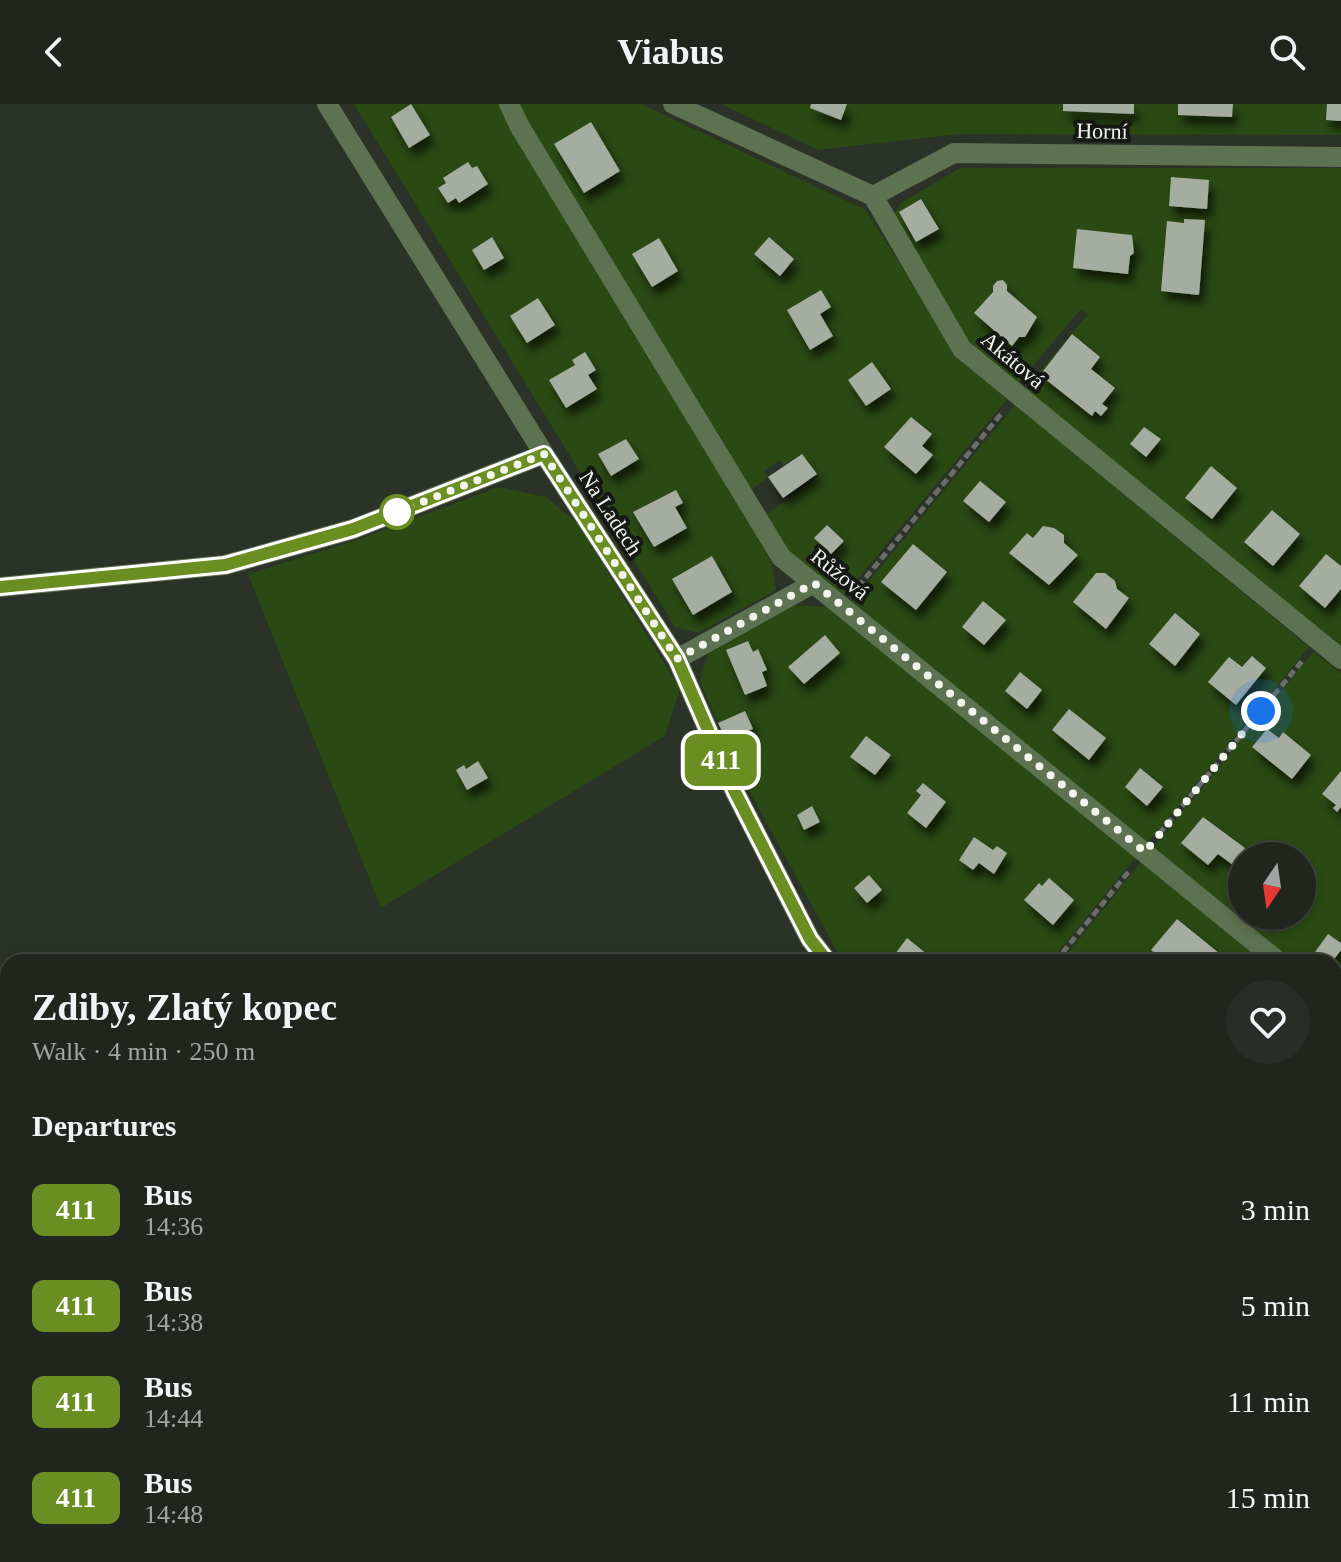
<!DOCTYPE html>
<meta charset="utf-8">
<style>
body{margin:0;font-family:"Times New Roman",serif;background:#282e27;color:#f1f3f6;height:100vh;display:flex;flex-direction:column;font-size:30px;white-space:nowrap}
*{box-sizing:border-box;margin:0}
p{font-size:26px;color:#a2a5a4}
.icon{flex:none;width:44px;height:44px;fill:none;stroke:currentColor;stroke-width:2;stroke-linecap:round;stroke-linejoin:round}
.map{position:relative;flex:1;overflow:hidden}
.details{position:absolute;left:0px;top:850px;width:1342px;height:608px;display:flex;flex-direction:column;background:#20261e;border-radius:24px 24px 0 0;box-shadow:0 4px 12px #0003,0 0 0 2px #3d433c}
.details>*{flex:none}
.badge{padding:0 16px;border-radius:12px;font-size:28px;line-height:52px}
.needle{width:52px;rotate:193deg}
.tools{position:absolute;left:1228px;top:738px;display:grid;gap:16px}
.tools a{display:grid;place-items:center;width:88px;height:88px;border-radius:50%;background:#20261e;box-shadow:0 4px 12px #0003,0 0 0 2px #3d433c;font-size:40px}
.you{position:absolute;width:40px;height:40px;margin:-20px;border:6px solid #fff;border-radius:50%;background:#1a73e8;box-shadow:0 0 0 12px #1a73e833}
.map>.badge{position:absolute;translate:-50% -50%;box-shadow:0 0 0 4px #fff}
h2{padding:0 32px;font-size:30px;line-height:72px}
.round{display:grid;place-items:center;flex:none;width:84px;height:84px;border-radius:42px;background:#282e27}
.headline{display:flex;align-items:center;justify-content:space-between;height:136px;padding:0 32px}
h1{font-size:38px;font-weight:700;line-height:60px}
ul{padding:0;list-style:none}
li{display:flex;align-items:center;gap:24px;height:96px;padding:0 32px}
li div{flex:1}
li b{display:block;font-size:30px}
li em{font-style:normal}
li .badge{min-width:88px;font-weight:700;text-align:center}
header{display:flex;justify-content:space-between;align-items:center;height:104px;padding:0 32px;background:#20261e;font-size:36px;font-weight:700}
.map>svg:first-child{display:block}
.green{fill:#2a4913;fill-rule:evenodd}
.building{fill:#a5ada1;filter:url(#shadow)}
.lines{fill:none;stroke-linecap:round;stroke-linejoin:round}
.path{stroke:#696f66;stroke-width:5;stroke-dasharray:8 4;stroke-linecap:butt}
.minor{stroke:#5d7251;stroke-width:20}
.line-casing{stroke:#fff;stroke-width:18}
.line{stroke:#6b8e23;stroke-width:12}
.walk{stroke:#f1f5ee;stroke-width:8;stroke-dasharray:0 14.4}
.stop-dot{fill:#fff;stroke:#6b8e23;stroke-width:4}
.labels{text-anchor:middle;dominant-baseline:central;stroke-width:8;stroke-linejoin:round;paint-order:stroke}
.street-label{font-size:22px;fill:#f1f5ee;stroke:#151814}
</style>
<header><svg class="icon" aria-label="back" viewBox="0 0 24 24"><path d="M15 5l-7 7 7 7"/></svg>Viabus<svg class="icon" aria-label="search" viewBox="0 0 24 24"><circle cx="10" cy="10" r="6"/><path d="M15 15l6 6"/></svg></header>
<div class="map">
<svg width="1341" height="1458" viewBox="0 0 1341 1458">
<defs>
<filter id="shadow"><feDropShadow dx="5" dy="9" stdDeviation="4" flood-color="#0009"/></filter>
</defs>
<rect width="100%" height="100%" fill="#2b3228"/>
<path class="green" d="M354,0H499L771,456L776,486L698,529L675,523Z
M516,0H641L866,106L962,258L1007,295L842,494L783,446L763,413L818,373L801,350L784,361L780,356L764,367L768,373L748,388Z
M721,0H1341V31L960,30L818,46Z
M960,64H1341V547L1024,287L1088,210L1080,206L1017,281L976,248L891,115L901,99Z
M1015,301L1309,543L1147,740L850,500Z
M499,383L546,393L578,420L680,585L665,632L381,804L248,470L357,436Z
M791,501L830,503L1136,753L1050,858H843L746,681L726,636L753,625L718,619L700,577L710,543Z
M1313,548L1341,569V898L1334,892V858H1292L1153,744ZM1242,752H1302V812H1242Z
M1141,758L1265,858H1061Z
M1334,1030L1341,1032V1174L1334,1171Z
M0,1089H8V1353L0,1357Z"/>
<path class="building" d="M411,0L430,31L409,44L391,13Z
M811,0H847L841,16L810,4Z
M1063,0H1134V10L1063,7Z
M1178,0H1233L1232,13L1178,11Z
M1327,0H1341V17L1326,16Z
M591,18L620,67L584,89L554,40Z
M468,58L472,64L477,62L488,80L459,99L456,94L448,99L438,84L446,79L443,74Z
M1171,73L1209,76L1207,105L1169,102Z
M921,95L939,125L916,138L899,108Z
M1184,115L1205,116L1199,191L1161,187L1167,117L1184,119Z
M1077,125L1132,131L1134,149L1130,152L1128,170L1073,164Z
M492,133L504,154L484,166L472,146Z
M769,133L794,155L780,172L754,150Z
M659,134L678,167L652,183L632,150Z
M1003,176L1007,181V187L1037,213L1025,233H1019L1012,242L974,209L993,188V182L997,177Z
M821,186L831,203L820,210L833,232L810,246L787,206Z
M538,194L555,221L527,239L510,212Z
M1072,230L1100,253L1091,265L1115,284L1102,300L1108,304L1101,312L1095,307L1092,312L1040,271Z
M585,248L596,266L588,271L597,285L566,304L549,276L575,261L572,256Z
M872,258L891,285L866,302L848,276Z
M911,313L932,330L922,342L933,351L916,370L884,343Z
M1144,323L1161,335L1146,353L1130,340Z
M626,335L639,355L611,372L598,350Z
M802,350L817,370L783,394L768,373Z
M1211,362L1237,384L1212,415L1185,394Z
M980,377L1006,398L989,418L963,397Z
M676,386L683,399L675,403L687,424L654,443L633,408Z
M1272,406L1300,430L1273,462L1244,438Z
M827,421L844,437L831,450L814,434Z
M1043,422L1054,424L1064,431V439L1078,451L1049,481L1009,449L1027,429L1033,434Z
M913,440L947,468L916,506L881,478Z
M1326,450L1341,462V485L1325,504L1299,482Z
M712,452L732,488L693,511L672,475Z
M1096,469H1105L1115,477L1117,485L1129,494L1106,525L1073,498Z
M983,497L1006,516L984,541L962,523Z
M1175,509L1200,530L1175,562L1149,540Z
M825,531L840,549L804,580L788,563Z
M748,537L753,548L758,545L767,566L762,568L767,582L745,591L726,546Z
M1252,552L1266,564L1236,601L1208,578L1229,553L1242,563Z
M1020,568L1042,586L1027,605L1005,587Z
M1069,605L1106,634L1089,656L1052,626Z
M745,607L753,625L726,636L718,619Z
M1267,625L1279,634L1283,628L1311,651L1292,675L1252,643Z
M866,632L891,651L875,671L850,653Z
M478,657L488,674L467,686L456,666L464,661L466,665Z
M1140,664L1163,683L1147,702L1125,683Z
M1341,667V703L1337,708L1333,704L1336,701L1322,690Z
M923,679L946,698L926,724L907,709L921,691L916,687Z
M812,702L820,718L804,726L797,711Z
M1203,713L1245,744L1233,761L1218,750L1208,761L1181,739Z
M974,733L993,746L997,742L1007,749L994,770L979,759L973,766L959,756Z
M869,771L882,786L867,799L854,784Z
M1049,774L1074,796L1053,821L1024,796L1039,779L1042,782Z
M1177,815L1230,858H1166L1151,846Z
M1328,830L1341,839V846L1332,858H1328L1315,848Z
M907,834L928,851L922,858H889Z
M1339,955L1341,957V989L1334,997V961Z"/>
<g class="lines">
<path class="path" d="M858,483L1002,309
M1159,730L1303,556
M1055,858L1130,766"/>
<path class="minor" d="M327,0L544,350L677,555L735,688L810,835L828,858
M509,0L520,23L781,453L1279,858
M673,0L873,92L962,245L1341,555
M873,92L954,49L1341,53
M0,483L225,461L353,425L544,350
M677,555L814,479
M1334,903L1341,908
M1334,1020L1341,1023
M1334,1185L1341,1188
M0,1368L8,1364"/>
</g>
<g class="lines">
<defs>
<path id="line" d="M0,483L225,461L353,425L544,350L677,555L735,688L810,835L828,858"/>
</defs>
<use href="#line" class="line-casing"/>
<use href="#line" class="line"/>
<path class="walk" d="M397,408L544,350L677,555L814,479L1145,748L1261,607"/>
</g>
<circle class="stop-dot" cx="397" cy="408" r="16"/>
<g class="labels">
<g class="street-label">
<text transform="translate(1102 27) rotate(1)">Horní</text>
<text transform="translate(1013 256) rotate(40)">Akátová</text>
<text transform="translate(611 409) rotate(57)">Na Ladech</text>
<text transform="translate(840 470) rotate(39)">Růžová</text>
</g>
</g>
</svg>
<div class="tools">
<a><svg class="needle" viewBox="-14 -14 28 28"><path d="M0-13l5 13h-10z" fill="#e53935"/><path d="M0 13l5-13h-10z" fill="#a2a5a4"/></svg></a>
</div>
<div class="you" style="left:1261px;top:607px"></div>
<b class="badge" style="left:721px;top:656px;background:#6b8e23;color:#fff">411</b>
<section class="details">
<div class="headline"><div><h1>Zdiby, Zlatý kopec</h1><p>Walk · 4 min · 250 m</p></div><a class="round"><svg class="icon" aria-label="heart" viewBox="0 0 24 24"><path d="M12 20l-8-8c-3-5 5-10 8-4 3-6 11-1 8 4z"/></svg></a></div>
<h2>Departures</h2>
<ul>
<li><span class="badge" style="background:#6b8e23;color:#fff">411</span><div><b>Bus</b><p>14:36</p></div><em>3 min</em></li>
<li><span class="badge" style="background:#6b8e23;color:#fff">411</span><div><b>Bus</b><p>14:38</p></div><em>5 min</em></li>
<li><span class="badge" style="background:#6b8e23;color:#fff">411</span><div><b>Bus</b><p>14:44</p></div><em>11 min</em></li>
<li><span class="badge" style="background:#6b8e23;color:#fff">411</span><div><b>Bus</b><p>14:48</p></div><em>15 min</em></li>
</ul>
</section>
</div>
